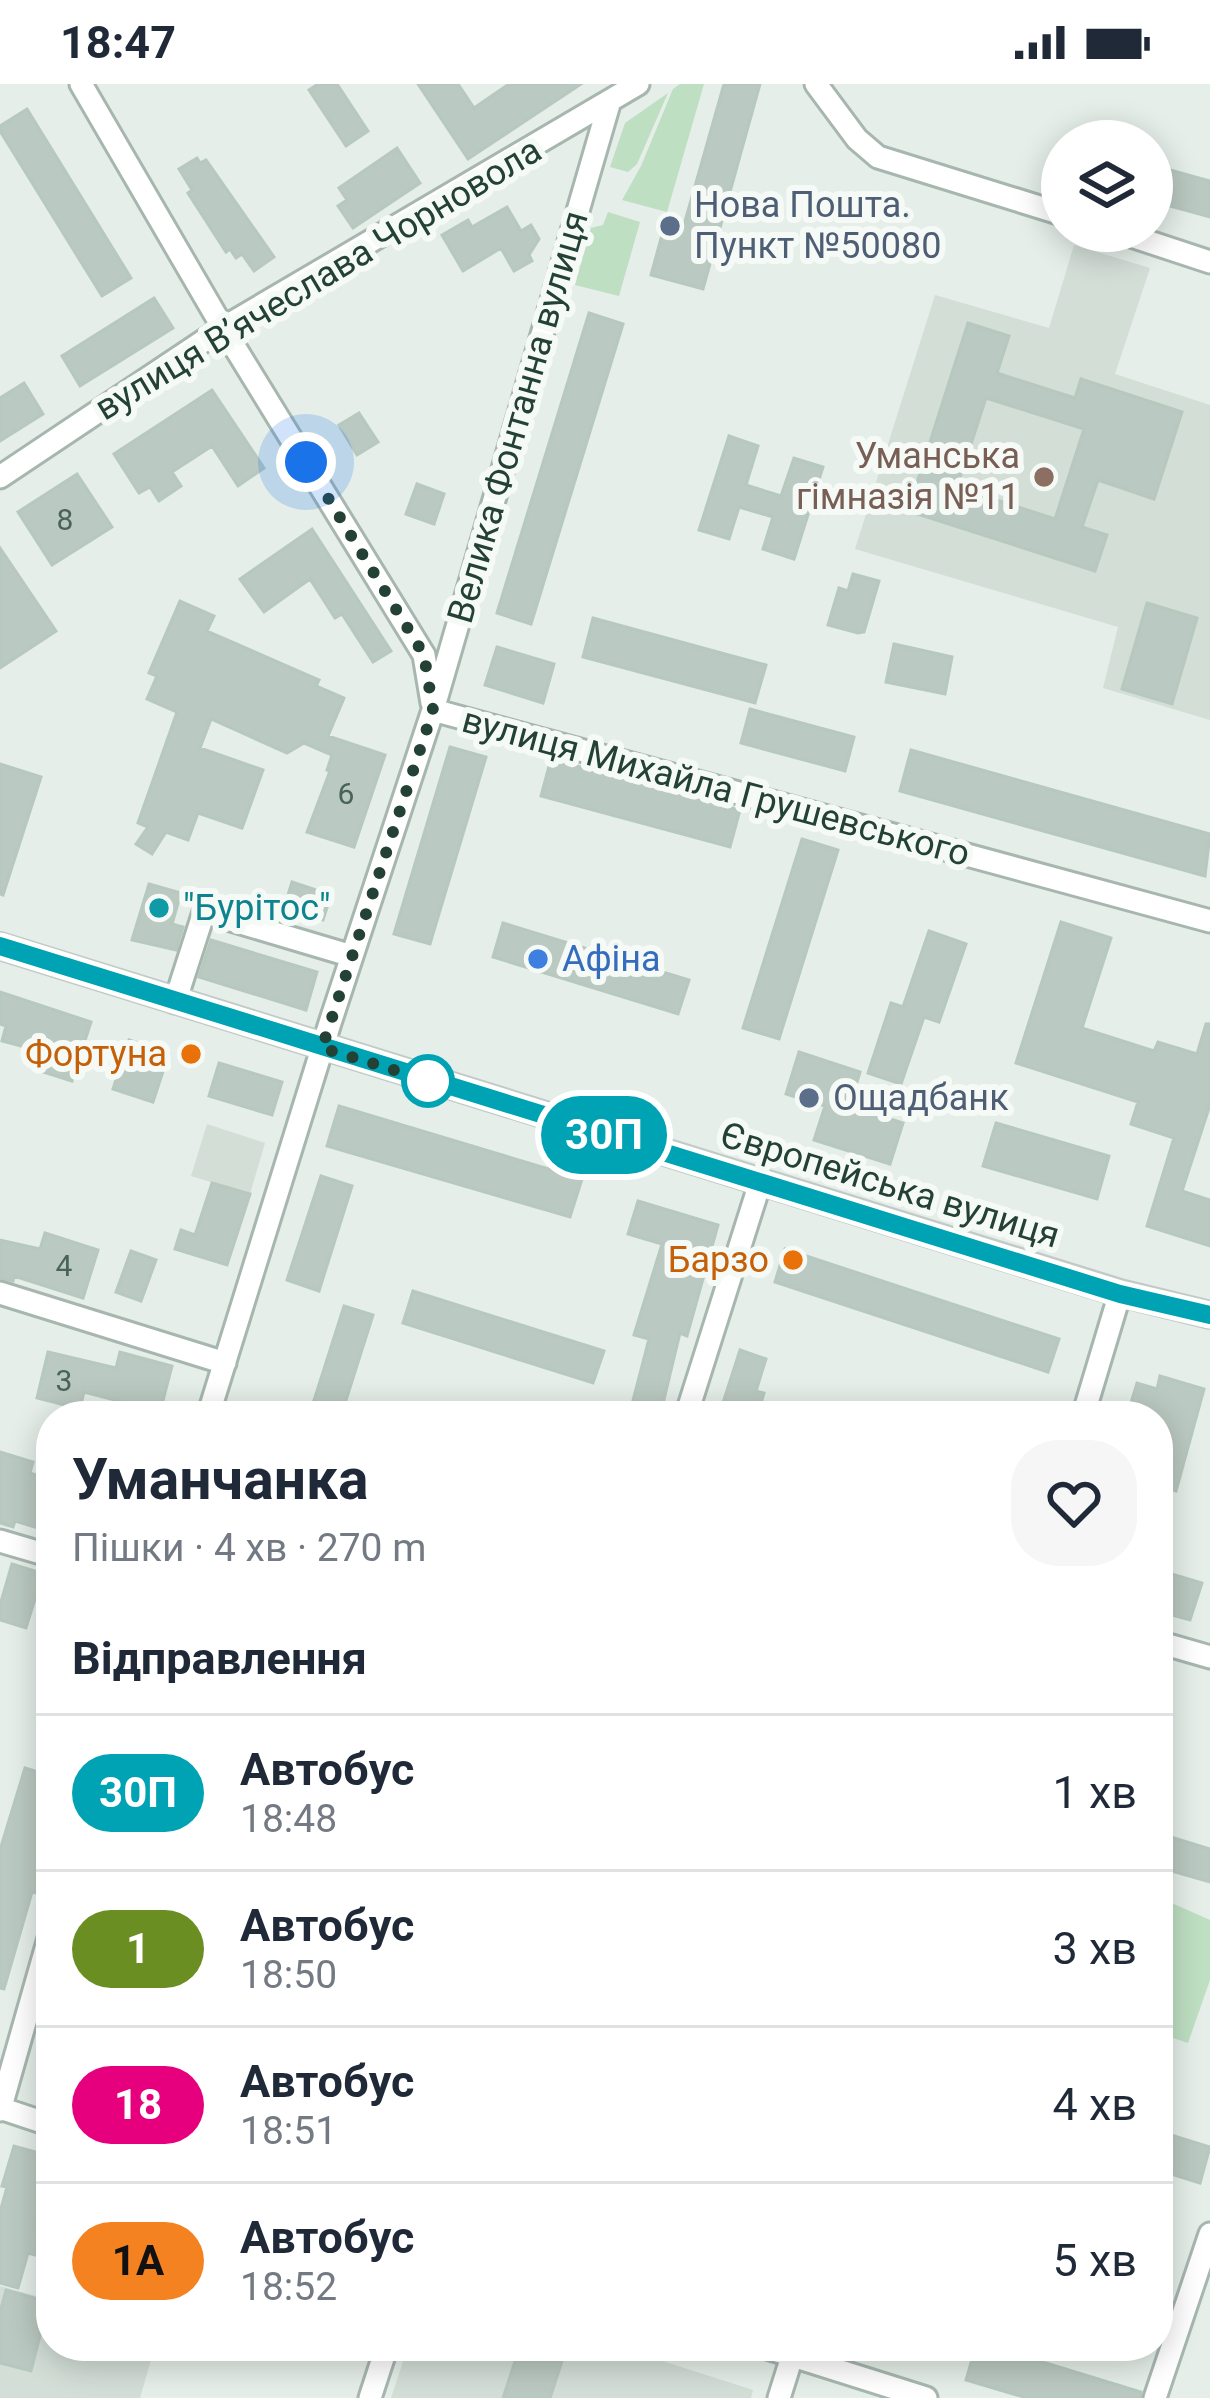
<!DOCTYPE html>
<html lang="uk">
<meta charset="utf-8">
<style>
body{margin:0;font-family:Roboto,sans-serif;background:#f6f6f7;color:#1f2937;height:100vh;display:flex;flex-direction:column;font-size:45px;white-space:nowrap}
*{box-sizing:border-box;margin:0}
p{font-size:39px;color:#747a83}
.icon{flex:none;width:66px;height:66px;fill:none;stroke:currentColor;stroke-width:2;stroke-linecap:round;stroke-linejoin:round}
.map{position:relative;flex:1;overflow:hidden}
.details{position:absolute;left:36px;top:1317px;width:1137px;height:960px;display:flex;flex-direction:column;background:#fff;border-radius:48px;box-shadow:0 6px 30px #0003}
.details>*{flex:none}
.badge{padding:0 24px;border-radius:39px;font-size:42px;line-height:78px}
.buttons{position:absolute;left:1041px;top:36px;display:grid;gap:24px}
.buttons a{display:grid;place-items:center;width:132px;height:132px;border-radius:50%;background:#fff;box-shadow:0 6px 30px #0003;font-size:60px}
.you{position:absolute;width:60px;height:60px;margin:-30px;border:9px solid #fff;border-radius:50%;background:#1a73e8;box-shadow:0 0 0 18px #1a73e833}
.map>.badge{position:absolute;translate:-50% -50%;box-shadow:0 0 0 6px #fff}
h2{padding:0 36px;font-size:45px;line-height:108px}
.round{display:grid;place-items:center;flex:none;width:126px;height:126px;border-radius:48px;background:#f6f6f7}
.head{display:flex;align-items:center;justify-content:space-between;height:204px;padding:0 36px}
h1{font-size:57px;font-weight:700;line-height:90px}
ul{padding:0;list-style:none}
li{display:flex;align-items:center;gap:36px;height:156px;padding:0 36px;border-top:3px solid #e0e1e3}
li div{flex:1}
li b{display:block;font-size:45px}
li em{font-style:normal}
li .badge{min-width:132px;font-weight:700;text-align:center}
.status{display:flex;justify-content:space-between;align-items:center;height:84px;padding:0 60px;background:#fff;direction:ltr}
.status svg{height:33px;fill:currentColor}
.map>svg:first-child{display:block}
.built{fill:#d3ded7}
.green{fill:#bedfc2}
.building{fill:#bac9c1;stroke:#b7c8bf;stroke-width:3;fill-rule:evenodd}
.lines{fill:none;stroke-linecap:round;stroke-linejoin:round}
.minor-casing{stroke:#a7b7af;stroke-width:27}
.major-casing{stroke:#c1cac6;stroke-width:30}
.minor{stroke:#fff;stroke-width:21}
.major{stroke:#69a48d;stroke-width:24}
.line-casing{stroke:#fff;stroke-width:27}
.line{stroke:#00a3b4;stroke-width:18}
.walk{stroke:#234135;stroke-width:12;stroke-dasharray:0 21.6}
.service-dot{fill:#5c6f8a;stroke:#f6faf7;stroke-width:4.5}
.education-dot{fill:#8d6e63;stroke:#f6faf7;stroke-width:4.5}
.culture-dot{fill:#0f9aa8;stroke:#f6faf7;stroke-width:4.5}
.shop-dot{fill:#3f7fe0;stroke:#f6faf7;stroke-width:4.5}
.food-dot{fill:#e8710a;stroke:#f6faf7;stroke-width:4.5}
.stop-dot{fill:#fff;stroke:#00a3b4;stroke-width:6}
.labels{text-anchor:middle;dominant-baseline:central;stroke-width:12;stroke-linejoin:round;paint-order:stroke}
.number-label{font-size:30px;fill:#496358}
.service-label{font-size:36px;fill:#4e5e75;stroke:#f6faf7;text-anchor:start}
.street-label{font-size:36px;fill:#234135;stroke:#f6faf7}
.education-label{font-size:36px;fill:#785e54;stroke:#f6faf7;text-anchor:end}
.culture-label{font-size:36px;fill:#0d838f;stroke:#f6faf7;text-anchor:start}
.shop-label{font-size:36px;fill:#366cbe;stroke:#f6faf7;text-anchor:start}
.food-label{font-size:36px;fill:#c56008;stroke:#f6faf7;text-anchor:end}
</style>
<div class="status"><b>18:47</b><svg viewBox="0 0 49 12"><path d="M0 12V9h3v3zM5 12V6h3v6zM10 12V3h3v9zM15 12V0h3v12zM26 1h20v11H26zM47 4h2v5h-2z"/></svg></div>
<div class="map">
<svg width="1210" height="2314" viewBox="0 0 1210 2314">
<rect width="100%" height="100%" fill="#e5eee9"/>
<path class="built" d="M1074,161L1150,184L1115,290L1210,321V636L1103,604L1118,543L855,465L935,211L1049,244Z
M207,1040L265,1059L250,1110L191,1092Z
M0,2202L51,2216V2262H155L140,2314H0Z
M408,2262H616L753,2306L751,2314H391Z"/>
<path class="green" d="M680,0H704L667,128L622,116L641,82L673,5Z
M668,9L637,80L628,88L610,83L625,39Z
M608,128L640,138L619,212L575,201L591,144L603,141Z
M1158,1813L1210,1836V1896L1188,1959L1158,1949Z"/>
<path class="building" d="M318,0H337L368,47L346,62L309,6Z
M418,0H458L474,24L509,0H581L468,75Z
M724,0H760L703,205L651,191L666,136L684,141Z
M27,25L131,194L102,212L0,47V42Z
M397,64L420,99L353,144L338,122L347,116L339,104Z
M197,74L200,79L206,76L274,173L254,187L242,170L236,174L230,165L226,168L188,109L192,106L179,85Z
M1152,81L1210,97V133L1152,117Z
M507,123L521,147L531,141L539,155L529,171L532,177L514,187L501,164L463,187L442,151L468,136L472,143Z
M154,214L173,244L80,302L62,272Z
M589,229L623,240L531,540L497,529Z
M968,239L1009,252L997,289L1075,314L1081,295L1182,328L1154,415L1098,396L1082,443L1107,451L1095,487L908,427ZM986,314L1084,345L1055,435L957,403Z
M24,299L43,330L0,357V314Z
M212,306L264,384L238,402L212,362L172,388L181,402L159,417L150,403L139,409L114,370Z
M359,329L378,358L357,371L339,341Z
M729,352L758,362L746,401L781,412L794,374L823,383L794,475L763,465L773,433L739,423L729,455L699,446Z
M77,390L112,443L52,481L18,428Z
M417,400L444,410L434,440L406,430Z
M312,445L391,567L373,578L342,530L335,534L310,495L264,528L240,495Z
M0,464L56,547L0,584Z
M853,490L879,497L864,548L858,549L828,541L839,504L848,507Z
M180,517L214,532L207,547L319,596L316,602L344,614L328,652L385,671L354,763L307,748L330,687L327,686L332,671L304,659L287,669L211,635L200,664L263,686L242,744L198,729L188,756L166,748L152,770L136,760L148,743L138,739L177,628L147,615L157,592L149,589Z
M1147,519L1197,534L1172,620L1122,605Z
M593,534L766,581L755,619L583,573Z
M894,560L952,573L945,610L886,598Z
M497,563L554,580L543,619L485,601Z
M750,625L854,653L845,687L741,659Z
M450,663L486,673L430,860L394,850Z
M911,666L1210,750L1205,792L900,707Z
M551,675L740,726L730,763L541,712Z
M0,680L41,693L3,811L0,810Z
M802,755L838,766L779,955L743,944Z
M292,798L331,811L323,836L284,824Z
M149,800L181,809L172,840L183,843L176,866L132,856Z
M1061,838L1111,854L1082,944L1154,967L1158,958L1197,970L1206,940H1210V1021L1182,1107L1210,1116V1162L1147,1142L1174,1054L1131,1040L1138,1018L1016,979Z
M503,839L689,896L678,930L493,873Z
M929,847L966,860L939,938L924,933L901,1000L868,989L891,919L903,923Z
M211,856L317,888L306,926L199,893Z
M0,908L91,938L72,997L34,985L40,967L2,957L6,942L0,940Z
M129,956L169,969L153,1018L113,1005Z
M799,968L860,988L850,1022L903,1039L890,1080L814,1056L825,1022L786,1010Z
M219,979L282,998L272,1031L209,1012Z
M339,1022L582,1095L570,1133L327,1062Z
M996,1039L1109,1072L1097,1115L983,1082Z
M321,1092L352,1102L319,1207L287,1196Z
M212,1099L250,1110L227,1181L175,1165L181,1146L195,1151Z
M638,1117L718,1141L687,1252L680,1249L660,1332H629L649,1255L634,1251L662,1160L628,1150Z
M45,1149L98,1166L83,1214L14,1192L13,1197L0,1194V1156L40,1165Z
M785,1165L1059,1255L1048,1288L775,1198Z
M131,1167L156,1176L141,1217L116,1208Z
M413,1207L604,1267L593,1299L403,1239Z
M344,1222L373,1231L341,1332H309Z
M740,1266L766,1275L756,1307L764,1309L757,1332L722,1322Z
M48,1268L116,1284L120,1268L172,1282L160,1328L84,1308L80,1325L37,1314Z
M1160,1292L1204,1305L1176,1407L1158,1401V1332H1127L1137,1299L1157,1305Z
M0,1368L33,1378L30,1389L51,1396V1448L15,1437L13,1443L0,1439Z
M12,1480L51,1492V1520L35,1515L26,1544L0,1536V1521Z
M1158,1486L1202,1499L1190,1536L1158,1527Z
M25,1684L51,1692V1759L36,1809L32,1808L4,1905L0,1904V1766Z
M1158,1749L1210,1765V1798L1158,1783Z
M1158,2047L1210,2063L1200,2099L1158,2086Z
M43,2054L51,2056V2114L44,2113L35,2144L51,2149V2158L46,2174L28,2169L18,2204L0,2199V2128L7,2103L2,2102L14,2062L39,2069Z
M6,2206L51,2219V2242L43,2240L31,2287L0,2279V2228Z
M520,2262L563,2274L550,2314H503Z
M976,2262H990L1141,2308L1140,2314H1027L966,2296Z"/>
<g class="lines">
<defs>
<path id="minor" d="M81,0L223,244L424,571L432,619
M816,0L857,55L878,73L1062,130
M1116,147L1210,178
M0,393L223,244L638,0
M433,626L1210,837
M175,918L204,828L352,872
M0,1209L225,1279
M208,1332L330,939L433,626L609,20
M686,1332L760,1099
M1083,1332L1120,1209
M0,1457L51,1472
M1158,1558L1210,1573
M0,2024L51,2041
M0,2026L51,1847
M761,2262L926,2314
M370,2314L387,2262
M779,2314L795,2263
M1155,2314L1210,2150"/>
<path id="major" d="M0,862L1120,1209L1210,1231"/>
</defs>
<use href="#minor" class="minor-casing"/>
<use href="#major" class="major-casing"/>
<use href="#minor" class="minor"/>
<use href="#major" class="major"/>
</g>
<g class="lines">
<defs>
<path id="line" d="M0,862L1120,1210L1210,1231"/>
</defs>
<use href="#line" class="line-casing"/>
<use href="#line" class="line"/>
<path class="walk" d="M306,378L424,571L433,626L322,964L440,1000L428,997"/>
</g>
<g class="service-dot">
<circle cx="670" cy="142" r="12"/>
<circle cx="809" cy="1014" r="12"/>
</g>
<circle class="education-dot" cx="1044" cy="393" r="12"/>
<circle class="culture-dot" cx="159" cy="824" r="12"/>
<circle class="shop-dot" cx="538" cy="875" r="12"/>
<g class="food-dot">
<circle cx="191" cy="970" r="12"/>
<circle cx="793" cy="1176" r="12"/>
</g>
<circle class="stop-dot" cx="428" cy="997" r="24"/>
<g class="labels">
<g class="number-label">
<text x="65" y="435">8</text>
<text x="346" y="709">6</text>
<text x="64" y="1181">4</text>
<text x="64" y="1296">3</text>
</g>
<g class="service-label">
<text x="694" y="121">Нова Пошта.<tspan x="694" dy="41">Пункт №50080</tspan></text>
<text x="833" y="1014">Ощадбанк</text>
</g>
<g class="street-label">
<text transform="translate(318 195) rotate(-31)">вулиця В’ячеслава Чорновола</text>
<text transform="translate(518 333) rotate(-74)">Велика Фонтанна вулиця</text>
<text transform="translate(716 703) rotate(15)">вулиця Михайла Грушевського</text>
<text transform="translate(890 1101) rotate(17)">Європейська вулиця</text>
</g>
<g class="education-label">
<text x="1020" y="372">Уманська<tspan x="1020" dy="41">гімназія №11</tspan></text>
</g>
<g class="culture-label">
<text x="183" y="824">"Бурітос"</text>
</g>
<g class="shop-label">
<text x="562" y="875">Афіна</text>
</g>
<g class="food-label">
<text x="167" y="970">Фортуна</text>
<text x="769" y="1176">Барзо</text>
</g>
</g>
</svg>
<div class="buttons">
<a><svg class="icon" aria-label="layers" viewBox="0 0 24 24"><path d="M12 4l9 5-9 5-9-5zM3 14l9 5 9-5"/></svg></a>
</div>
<div class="you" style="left:306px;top:378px"></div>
<b class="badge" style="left:604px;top:1051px;background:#00a3b4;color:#fff">30П</b>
<section class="details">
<div class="head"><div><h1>Уманчанка</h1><p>Пішки · 4 хв · 270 m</p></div><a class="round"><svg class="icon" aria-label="heart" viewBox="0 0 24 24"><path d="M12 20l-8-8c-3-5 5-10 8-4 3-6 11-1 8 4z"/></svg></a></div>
<h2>Відправлення</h2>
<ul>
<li><span class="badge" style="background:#00a3b4;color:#fff">30П</span><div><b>Автобус</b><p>18:48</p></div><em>1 хв</em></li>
<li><span class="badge" style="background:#6b8e23;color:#fff">1</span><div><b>Автобус</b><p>18:50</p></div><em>3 хв</em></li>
<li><span class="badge" style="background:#e6007e;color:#fff">18</span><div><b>Автобус</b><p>18:51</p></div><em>4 хв</em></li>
<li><span class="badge" style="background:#f58220;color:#111">1А</span><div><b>Автобус</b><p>18:52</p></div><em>5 хв</em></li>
</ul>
</section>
</div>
